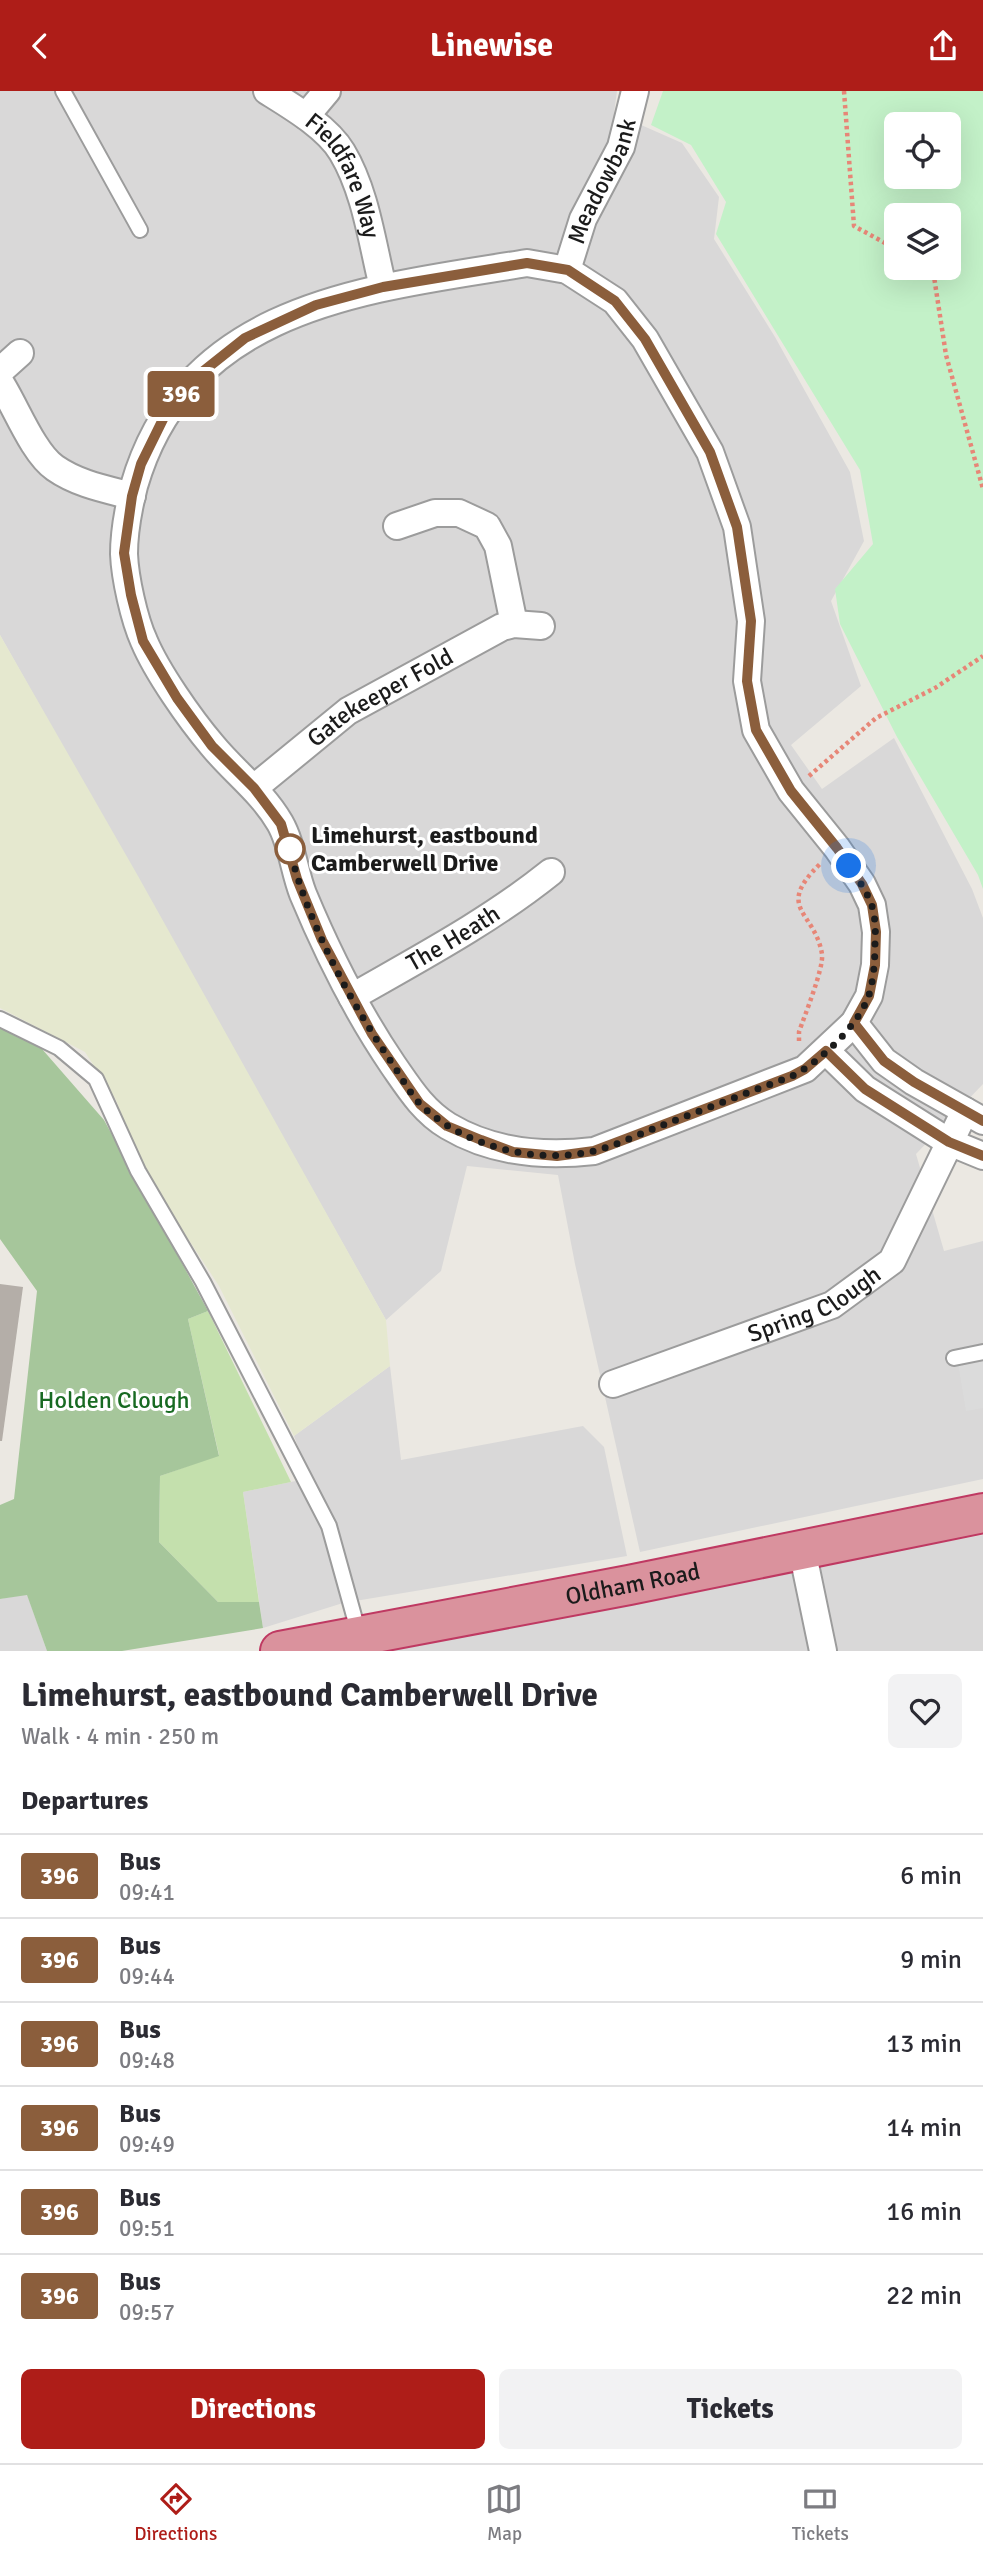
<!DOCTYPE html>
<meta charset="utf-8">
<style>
body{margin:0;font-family:Signika,sans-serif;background:#f2f2f3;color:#2b2b33;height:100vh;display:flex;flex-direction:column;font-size:26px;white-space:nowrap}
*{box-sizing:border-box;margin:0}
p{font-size:23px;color:#7c7c81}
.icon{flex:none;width:38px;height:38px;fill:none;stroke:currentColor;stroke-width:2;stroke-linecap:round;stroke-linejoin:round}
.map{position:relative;height:1560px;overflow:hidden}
.drawer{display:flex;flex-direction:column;background:#fff;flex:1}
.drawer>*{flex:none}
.badge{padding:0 14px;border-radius:5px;font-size:24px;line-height:46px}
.controls{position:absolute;left:884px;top:21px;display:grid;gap:14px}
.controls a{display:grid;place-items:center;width:77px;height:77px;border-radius:10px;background:#fff;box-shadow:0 7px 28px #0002;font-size:35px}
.you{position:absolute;width:35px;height:35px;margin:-18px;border:5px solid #fff;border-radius:50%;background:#1a73e8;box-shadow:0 0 0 10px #1a73e833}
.map>.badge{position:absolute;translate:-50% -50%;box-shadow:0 0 0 4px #fff}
h2{padding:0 21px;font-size:26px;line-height:63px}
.round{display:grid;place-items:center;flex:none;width:74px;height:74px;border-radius:10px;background:#f2f2f3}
.summary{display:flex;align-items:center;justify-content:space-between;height:119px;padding:0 21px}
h1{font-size:33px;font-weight:800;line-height:52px}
.primary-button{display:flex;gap:14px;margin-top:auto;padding:14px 21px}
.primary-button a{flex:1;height:80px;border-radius:10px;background:#ae1d18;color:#fff;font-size:28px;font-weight:800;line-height:80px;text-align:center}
.primary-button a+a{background:#f2f2f3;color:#2b2b33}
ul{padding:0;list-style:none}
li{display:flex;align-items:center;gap:21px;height:84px;padding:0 21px;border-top:2px solid #e1e1e2}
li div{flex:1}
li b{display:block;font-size:26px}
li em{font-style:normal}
li .badge{min-width:77px;font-weight:700;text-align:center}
header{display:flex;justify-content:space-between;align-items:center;height:91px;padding:0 21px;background:#ae1d18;color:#fff;font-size:32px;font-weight:800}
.tabs{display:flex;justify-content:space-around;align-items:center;height:98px;border-top:2px solid #e1e1e2;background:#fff;font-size:19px;color:#7c7c81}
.tabs a{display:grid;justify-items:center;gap:4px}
.tabs .current{color:#ae1d18}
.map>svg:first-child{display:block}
.residential{fill:#d9d8d8}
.farmland{fill:#e5e8cf}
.grass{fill:#c4e0ad}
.forest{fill:#a6c69b}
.park{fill:#c3f1c8;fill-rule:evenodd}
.parking{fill:#dbdbdb}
.building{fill:#b4aea8}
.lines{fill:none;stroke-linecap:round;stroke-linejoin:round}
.lane-casing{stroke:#9c9c9c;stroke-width:18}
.street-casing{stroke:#9c9c9c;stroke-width:30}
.highway-casing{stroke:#bf3962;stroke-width:42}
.path{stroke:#e78677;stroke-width:4.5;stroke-dasharray:3.5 3.5;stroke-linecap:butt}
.lane{stroke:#fff;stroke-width:14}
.street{stroke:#fff;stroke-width:26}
.highway{stroke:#da929d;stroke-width:38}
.line-casing{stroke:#fff;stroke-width:16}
.line{stroke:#8b5e3c;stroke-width:10}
.walk{stroke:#1b1b1b;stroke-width:7;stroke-dasharray:0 12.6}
.stop-dot{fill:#fff;stroke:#8b5e3c;stroke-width:3.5}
.labels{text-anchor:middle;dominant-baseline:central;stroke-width:6;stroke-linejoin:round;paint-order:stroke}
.street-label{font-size:24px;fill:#1b1b1b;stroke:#fff}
.stop-label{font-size:24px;font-weight:bold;fill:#1b1b1b;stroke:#fff;text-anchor:start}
.park-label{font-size:24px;fill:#186a22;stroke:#fff}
</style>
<header><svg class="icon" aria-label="back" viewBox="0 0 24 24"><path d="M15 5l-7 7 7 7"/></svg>Linewise<svg class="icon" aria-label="share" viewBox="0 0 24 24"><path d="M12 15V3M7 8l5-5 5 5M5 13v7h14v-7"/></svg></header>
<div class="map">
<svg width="983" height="1560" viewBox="0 0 983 1560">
<rect width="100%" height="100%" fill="#ebe8e2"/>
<path class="residential" d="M0,0H617L614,22L682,52L719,106L714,148L775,246L850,381L864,450L831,510L861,595L791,654L822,698L894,647L972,798L983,827V993L916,1063L944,1160L983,1150V1388L640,1461L575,1173L558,1084L467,1075L441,1180L386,1229L0,544Z
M390,1275L401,1369L583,1335L604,1356L627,1465L343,1512L263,1537L243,1401L310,1387L294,1345Z
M983,1444V1560H387L601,1513Z
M27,1503L47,1560H0V1508Z"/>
<path class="farmland" d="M0,544L138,785L386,1229L390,1275L294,1345L219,1195L143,1079L116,1009L85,961L0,917Z"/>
<path class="grass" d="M208,1220L291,1391L243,1401L259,1511H218L159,1451L160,1385L219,1364L188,1228Z"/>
<path class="forest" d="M0,936L42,958L104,1029L208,1220L188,1228L219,1365L160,1385L159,1451L218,1511H259L263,1537L122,1560H47L27,1504L0,1508V1414L14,1408L37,1200L0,1148Z"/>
<path class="park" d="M663,0H983V798L978,784L897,646L840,533L835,498L873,453L860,379L716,143L726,111L691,54L651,34ZM896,33H948V86H896ZM896,124H948V177H896Z"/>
<path class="parking" d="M983,1267V1317L966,1320L958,1272Z"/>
<path class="building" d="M0,1193L23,1196L2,1350H0Z"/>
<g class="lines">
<defs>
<path id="lane" d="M63,0L140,139
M0,928L59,957L96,988L138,1080L203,1191L329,1435L359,1543
M954,1267L983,1261"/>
<g id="street">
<path id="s1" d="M267,0C291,15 327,36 342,61C366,101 372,152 383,196"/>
<path d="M306,25L327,0"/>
<path d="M527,172L567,179L615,210L645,248L710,361L737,436L751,530L747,590L756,639L791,700L837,757L862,793L872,814L876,841L875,874L869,905L854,932L805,978L594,1060C543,1066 493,1062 448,1035C423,1020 409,997 393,974C357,921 328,863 303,803C294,780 292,753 280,732C262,701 234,681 212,654C190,628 157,581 144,550C134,528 125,487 124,463C124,442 129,415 134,395C187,212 369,198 527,172Z"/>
<path id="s2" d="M567,179L583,128L621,56L635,0"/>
<path d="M0,280L20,262"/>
<path d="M0,291C15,314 33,362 55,377C78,393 105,398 132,405"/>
<path d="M397,435L435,422H459L487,435L498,455L514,533"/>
<path id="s3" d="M254,697L348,620L502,536L514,533L541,535"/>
<path id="s4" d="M352,906C420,867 490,830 551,781"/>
<path d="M854,932L884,970L914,991L983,1030"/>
<path d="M826,960L865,998L949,1051L983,1065"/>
<path id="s5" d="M613,1293L832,1214L892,1170L965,1020"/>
<path d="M802,1459L823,1560"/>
</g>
<g id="highway">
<path id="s6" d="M280,1560L629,1494L983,1422"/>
</g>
</defs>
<use href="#lane" class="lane-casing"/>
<use href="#street" class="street-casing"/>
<use href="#highway" class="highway-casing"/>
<path class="path" d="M844,0L854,135L896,158
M929,177L933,179L946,264L983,398
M809,685L876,627L935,597L983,565
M799,950V941C804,926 824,877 822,863C815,820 774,818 820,773"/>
<use href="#lane" class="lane"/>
<use href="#street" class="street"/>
<use href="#highway" class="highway"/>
</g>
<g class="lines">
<defs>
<path id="line" d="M983,1030L914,991L884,970L854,932L869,905L875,874L876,841L872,814L862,793L837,757L791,700L756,639L747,590L751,530L737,436L710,361L645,248L615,210L568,179L527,172L383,196L316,214L245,247L201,282L169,316L141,373L132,405L124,462L131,504L143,550L177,607L212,655L254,697L281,733L297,788L322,849L372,943L420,1013L447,1035L481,1049L513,1061L557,1065L594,1060L792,985L805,978L826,960L865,998L949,1051L983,1065"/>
</defs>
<use href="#line" class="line-casing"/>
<use href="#line" class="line"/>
<path class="walk" d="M290,758L289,756C308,833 349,909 394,975C402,987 410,1003 421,1014C463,1055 536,1074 594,1060C615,1055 637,1044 658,1036C702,1019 747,1002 792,985C820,971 859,934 869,904C874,887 875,868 875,850C876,838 875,823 871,812C866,799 857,787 849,775"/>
</g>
<circle class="stop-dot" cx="290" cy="758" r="14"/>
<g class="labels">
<g class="street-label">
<text stroke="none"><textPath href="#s1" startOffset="119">Fieldfare Way</textPath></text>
<text stroke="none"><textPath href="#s2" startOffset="96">Meadowbank</textPath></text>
<text stroke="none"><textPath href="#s3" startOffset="156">Gatekeeper Fold</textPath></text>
<text stroke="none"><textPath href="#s4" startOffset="117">The Heath</textPath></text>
<text stroke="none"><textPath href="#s5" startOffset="217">Spring Clough</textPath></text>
<text stroke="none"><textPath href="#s6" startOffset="359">Oldham Road</textPath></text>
</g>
<g class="stop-label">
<text x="311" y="744">Limehurst, eastbound<tspan x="311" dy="28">Camberwell Drive</tspan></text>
</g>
<g class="park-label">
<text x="114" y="1309">Holden Clough</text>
</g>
</g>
</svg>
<div class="controls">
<a><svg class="icon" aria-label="locate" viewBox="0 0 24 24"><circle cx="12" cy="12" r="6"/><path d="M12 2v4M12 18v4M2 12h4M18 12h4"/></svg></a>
<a><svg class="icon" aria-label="layers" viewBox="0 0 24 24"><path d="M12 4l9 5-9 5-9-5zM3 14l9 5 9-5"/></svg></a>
</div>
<div class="you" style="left:849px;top:775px"></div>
<b class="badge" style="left:181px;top:303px;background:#8b5e3c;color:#fff">396</b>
</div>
<section class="drawer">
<div class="summary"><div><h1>Limehurst, eastbound Camberwell Drive</h1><p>Walk · 4 min · 250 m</p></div><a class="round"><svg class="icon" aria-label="heart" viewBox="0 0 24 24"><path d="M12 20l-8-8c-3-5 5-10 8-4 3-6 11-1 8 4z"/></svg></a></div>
<h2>Departures</h2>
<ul>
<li><span class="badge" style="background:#8b5e3c;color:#fff">396</span><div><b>Bus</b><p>09:41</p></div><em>6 min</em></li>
<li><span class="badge" style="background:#8b5e3c;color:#fff">396</span><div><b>Bus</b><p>09:44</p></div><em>9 min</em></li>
<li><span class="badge" style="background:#8b5e3c;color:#fff">396</span><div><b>Bus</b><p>09:48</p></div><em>13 min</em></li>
<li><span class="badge" style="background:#8b5e3c;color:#fff">396</span><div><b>Bus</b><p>09:49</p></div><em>14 min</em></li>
<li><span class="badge" style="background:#8b5e3c;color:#fff">396</span><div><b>Bus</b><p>09:51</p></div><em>16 min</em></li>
<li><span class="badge" style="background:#8b5e3c;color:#fff">396</span><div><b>Bus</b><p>09:57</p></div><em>22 min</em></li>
</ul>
<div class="primary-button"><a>Directions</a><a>Tickets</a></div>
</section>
<nav class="tabs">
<a class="current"><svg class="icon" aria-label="directions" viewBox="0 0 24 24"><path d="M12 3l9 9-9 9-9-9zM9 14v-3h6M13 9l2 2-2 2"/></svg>Directions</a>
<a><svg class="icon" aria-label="map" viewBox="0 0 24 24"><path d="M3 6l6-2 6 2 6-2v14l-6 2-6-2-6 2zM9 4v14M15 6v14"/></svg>Map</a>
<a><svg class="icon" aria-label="tickets" viewBox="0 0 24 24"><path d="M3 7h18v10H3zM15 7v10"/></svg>Tickets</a>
</nav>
